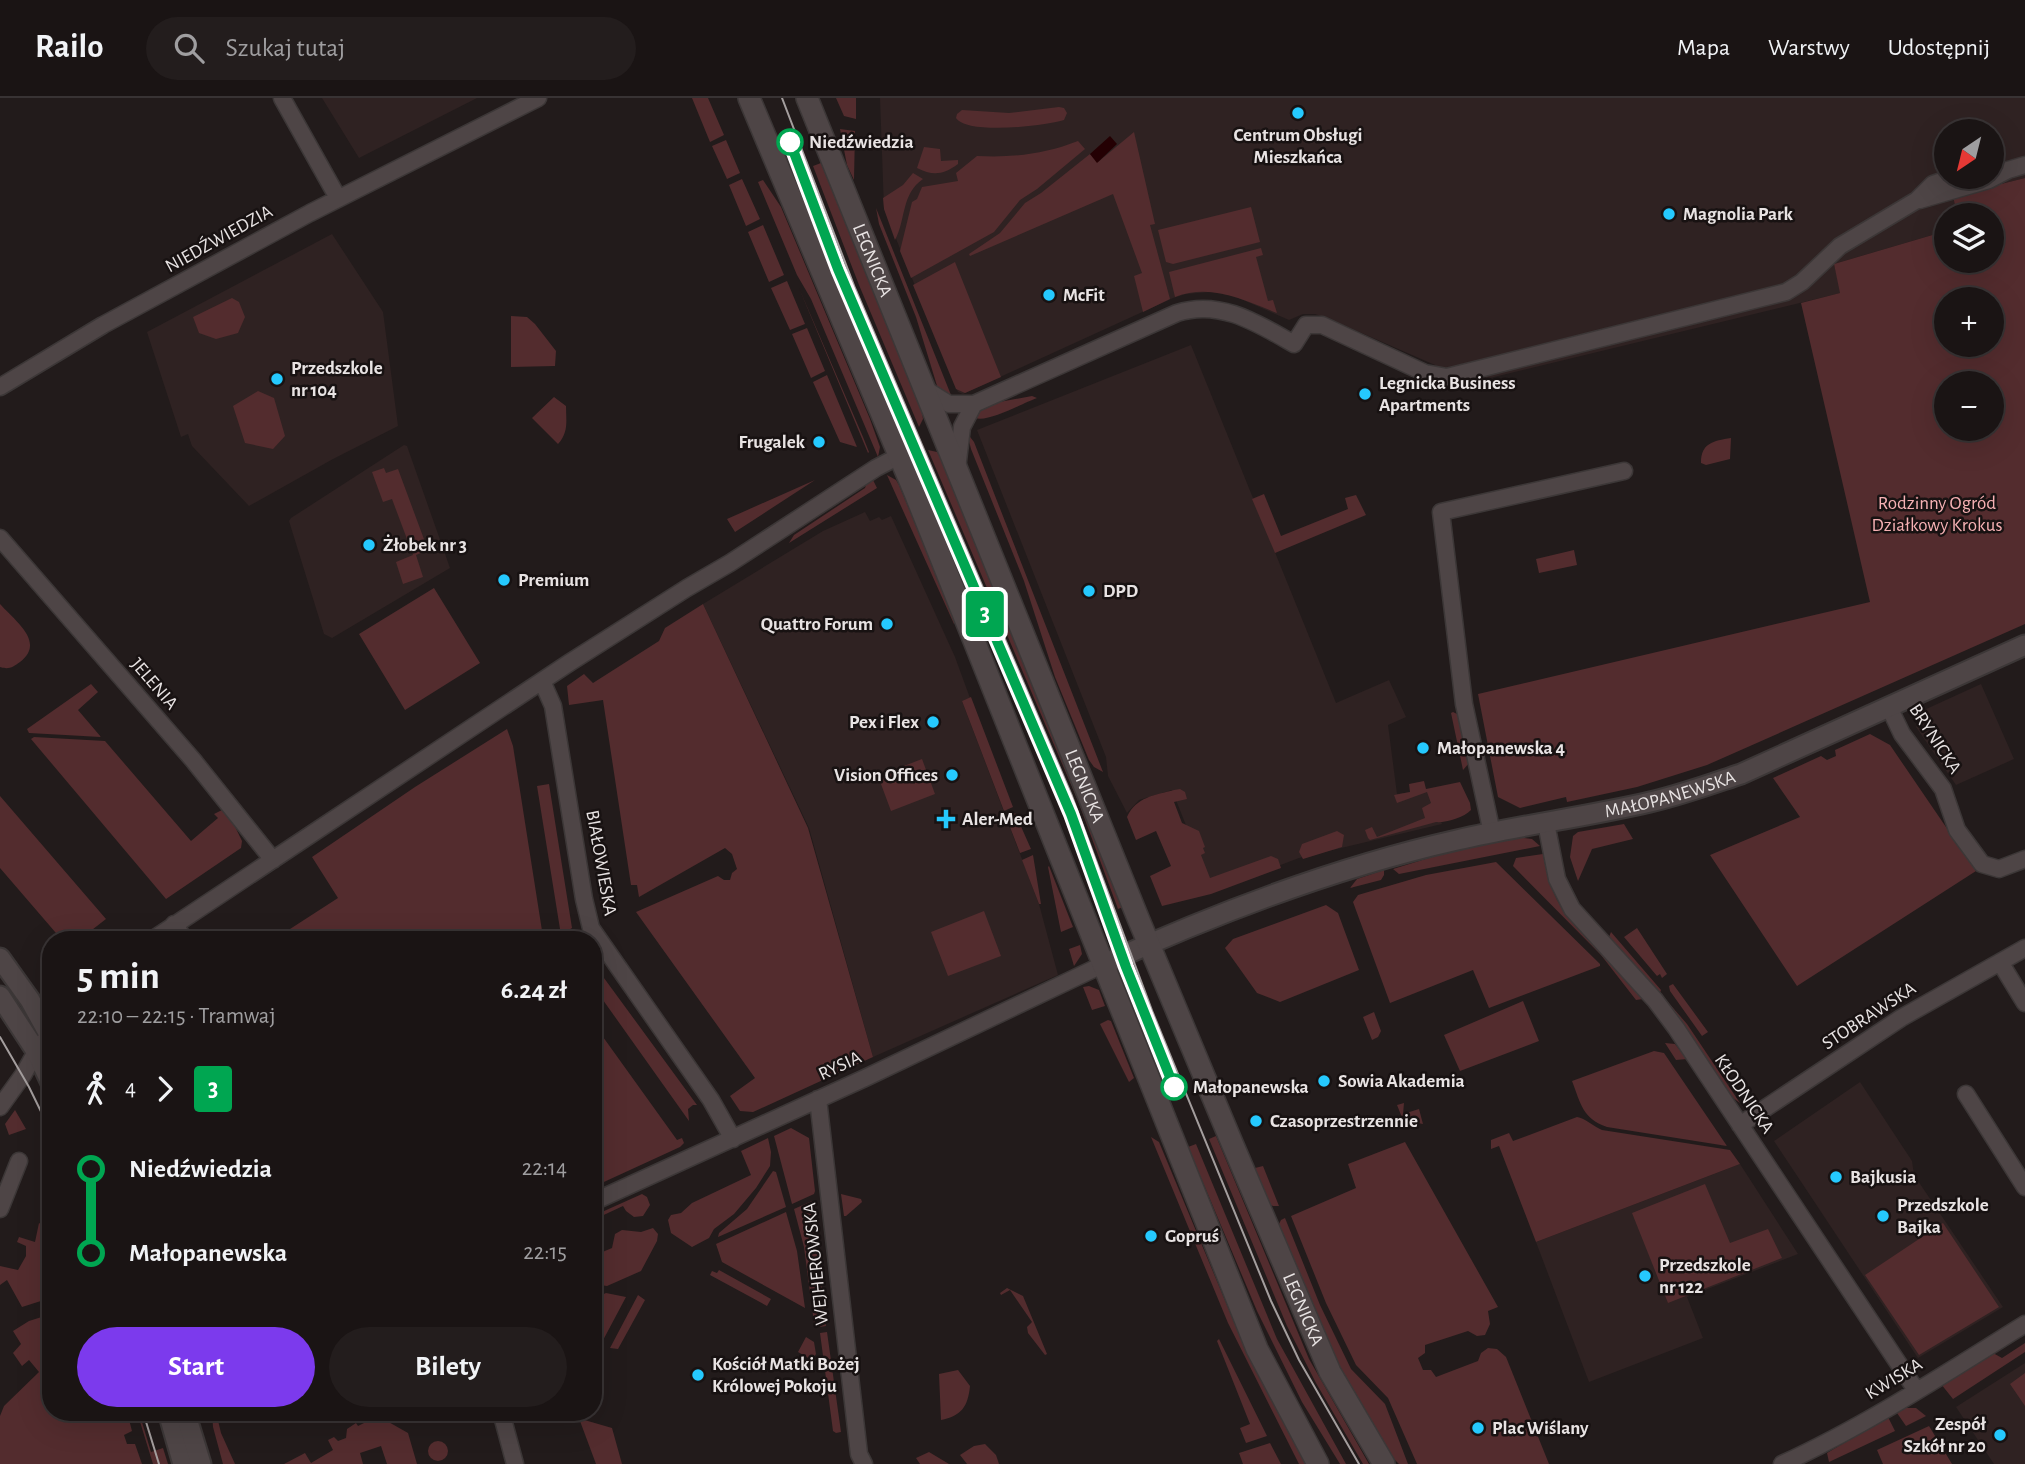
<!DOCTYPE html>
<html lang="pl">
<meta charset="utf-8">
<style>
body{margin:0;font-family:"Alegreya Sans",sans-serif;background:#231d1d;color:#f1f3f6;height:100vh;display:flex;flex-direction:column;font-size:26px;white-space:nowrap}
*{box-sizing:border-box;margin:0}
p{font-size:23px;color:#9f9ea0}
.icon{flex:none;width:38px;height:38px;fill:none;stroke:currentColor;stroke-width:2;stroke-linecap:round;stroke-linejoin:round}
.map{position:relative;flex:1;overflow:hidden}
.sheet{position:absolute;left:42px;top:833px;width:560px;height:490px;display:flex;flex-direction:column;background:#1a1414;border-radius:28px;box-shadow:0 7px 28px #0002,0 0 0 2px #383334}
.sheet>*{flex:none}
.badge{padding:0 14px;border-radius:5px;font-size:24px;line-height:46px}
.needle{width:46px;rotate:215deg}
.controls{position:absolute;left:1934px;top:21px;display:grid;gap:14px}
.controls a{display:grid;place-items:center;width:70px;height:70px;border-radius:50%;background:#1a1414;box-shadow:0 7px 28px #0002,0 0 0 2px #383334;font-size:35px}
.map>.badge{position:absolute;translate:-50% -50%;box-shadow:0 0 0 4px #fff}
.legs{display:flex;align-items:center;gap:10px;height:77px;padding:0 35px;font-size:23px}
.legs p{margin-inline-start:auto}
.overview{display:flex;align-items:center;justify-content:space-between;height:119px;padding:0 35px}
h1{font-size:38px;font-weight:700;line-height:52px}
.cta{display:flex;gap:14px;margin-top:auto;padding:14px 35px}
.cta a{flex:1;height:80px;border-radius:42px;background:#7c3aed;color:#fff;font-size:28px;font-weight:700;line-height:80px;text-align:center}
.cta a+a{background:#231d1d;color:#f1f3f6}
ul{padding:0 35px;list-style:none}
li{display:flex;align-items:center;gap:24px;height:84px;font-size:26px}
li i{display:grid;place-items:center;width:10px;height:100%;margin:0 9px;background:currentColor}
li i::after{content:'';width:18px;height:18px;margin:-9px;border:5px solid;border-radius:50%;background:#1a1414}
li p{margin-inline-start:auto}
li:first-child i{background:linear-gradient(#0000 50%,currentColor 0)}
li:last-child i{background:linear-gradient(currentColor 50%,#0000 0)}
header{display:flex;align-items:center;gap:42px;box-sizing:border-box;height:98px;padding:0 35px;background:#1a1414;border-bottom:2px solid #383334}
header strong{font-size:33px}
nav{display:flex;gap:38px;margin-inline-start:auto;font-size:24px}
.search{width:490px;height:63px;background:#231d1d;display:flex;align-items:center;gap:18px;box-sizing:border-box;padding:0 24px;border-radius:38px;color:#9f9ea0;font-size:26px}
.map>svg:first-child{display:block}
.built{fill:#2f2222;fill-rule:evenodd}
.green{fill:#532c2e;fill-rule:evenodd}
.water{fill:#240003}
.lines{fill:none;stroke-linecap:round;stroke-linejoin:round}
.minor-casing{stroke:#3c3737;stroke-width:19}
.tertiary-casing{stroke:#3c3737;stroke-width:23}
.secondary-casing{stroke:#3c3737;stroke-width:24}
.minor{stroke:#4e4546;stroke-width:16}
.tertiary{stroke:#4e4546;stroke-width:19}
.secondary{stroke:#4e4546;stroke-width:21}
.tram{stroke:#a49e9e;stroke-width:2}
.line-1-casing{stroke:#fff;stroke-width:16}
.line-1{stroke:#00a651;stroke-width:10}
.poi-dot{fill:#25c9fe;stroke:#181212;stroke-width:2.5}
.stop-1-dot{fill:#fff;stroke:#00a651;stroke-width:3.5}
.labels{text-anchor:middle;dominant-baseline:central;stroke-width:5;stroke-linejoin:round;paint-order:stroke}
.poi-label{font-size:19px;font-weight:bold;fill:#e8e3e3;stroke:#181212;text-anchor:start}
.stop-label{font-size:19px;font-weight:bold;fill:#e8e3e3;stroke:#181212;text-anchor:start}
.street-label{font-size:19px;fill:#e8e3e3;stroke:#181212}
.park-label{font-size:19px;fill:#f6b1b4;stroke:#181212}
</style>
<header>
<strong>Railo</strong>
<div class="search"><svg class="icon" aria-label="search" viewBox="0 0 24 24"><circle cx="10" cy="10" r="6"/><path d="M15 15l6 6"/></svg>Szukaj tutaj</div>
<nav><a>Mapa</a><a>Warstwy</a><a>Udostępnij</a></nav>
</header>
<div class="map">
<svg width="2025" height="1366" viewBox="0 0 2025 1366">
<rect width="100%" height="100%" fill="#221b1b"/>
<path class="built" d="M322,0H477L359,60Z
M880,0H2025V80L1953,98L1957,117H1946V133L1834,166L1841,195L1440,292L1435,267L1327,220L1315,216H1303L1289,222L1234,198L1210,194L1186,196L1173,200L963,296L958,294L884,111ZM1946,33H1992V79H1946Z
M332,136L383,214L398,328L333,361L249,408L192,348L188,336L181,339L147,234Z
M1191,247L1336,605L1389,582L1406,619L1388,627L1397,696L1430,691L1442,726L1299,760L1212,793L1172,692L1139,702L1127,715L1108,678L1106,659L977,332Z
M404,347L407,348L450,470L332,540L324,536L289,423L291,420Z
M865,414L870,423L879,419L882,422L891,418L955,559L970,600L962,603L1039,806L1058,877L873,959L809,730L703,506L823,433Z
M1981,586L2014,661L1956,687L1916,629L1924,612Z
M1860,984L1912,1063L1914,1077L2003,1209L1918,1260L1774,1043Z
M1740,1066L1798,1156L1687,1199L1703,1240L1589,1284L1536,1144Z
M2025,1265V1366H1994L1956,1309Z"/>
<path class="green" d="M692,0H708L724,37L710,44Z
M836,0H856V21L844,18Z
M1059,9L1064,10L1067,15L1064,22C1045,28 967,37 956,20L957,16L962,12L1009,15Z
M840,31L855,33L854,82L847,67Z
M1134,34L1155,126L1150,127L1170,201L1143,214L1134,178L1142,175L1113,96L970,158L969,156L1000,135L1025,105L1041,95L1090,56L1098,64Z
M726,42L740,75L727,81L712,48Z
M1078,43L1085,51L1037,91L1020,102L994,134L911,180L900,153L912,104L917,101L922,89L958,83L956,75L977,58C1012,60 1045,56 1078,43Z
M924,49L940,51L941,63L958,62V66C943,77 933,78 917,70Z
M821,65L922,314L923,321L919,329L859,187L813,68Z
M800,74L829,153L904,330L898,326L793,77Z
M913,75L923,81C901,96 906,122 895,142L884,111L883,100L903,87Z
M2025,80V526L1707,667L1637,689L1567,704L1566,699L1520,710L1498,699L1478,596L1870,504L1801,205L1840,195L1834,166L1946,133V163H1992V117H1957L1953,98ZM1946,201H1992V247H1946ZM1946,285H1992V331H1946Z
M742,81L760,121L746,128L729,87Z
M763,82L781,109L870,321L880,349L878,359L811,201L797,177L758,84Z
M1251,109L1260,144L1173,166L1166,164L1158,132Z
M876,110L953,302L938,291L916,219L879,126Z
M763,127L784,177L769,184L748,134Z
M1261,150L1263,157L1256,159L1268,203L1273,202L1277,215C1244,202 1211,185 1175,199L1169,174Z
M955,164L1001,279L965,295L956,291L913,187Z
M787,183L805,226L790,232L771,190Z
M799,190L863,339L869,354L868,355Z
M232,200L239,204L245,219L238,235L216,241L199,235L193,219Z
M511,218L527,219L535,226L556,253L555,268L511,269Z
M807,230L825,273L811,280L792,236Z
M827,277L857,349L840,344L813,284Z
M258,293L274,300L285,338L273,351L245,345L233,308Z
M1032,298L1037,300C1023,305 988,325 975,320L980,310L994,305Z
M554,299L566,308C566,322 569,334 558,346L532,320Z
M967,335L974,344L1103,674L1094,669L1089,662L1055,579L1024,483L971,351Z
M1731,340L1730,361L1706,367L1701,365C1701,345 1713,343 1731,340Z
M928,352L937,354L942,362L1123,809L1118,811L1078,703Z
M917,361L1071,723L1105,816L1101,818L1045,670L916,369Z
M384,370L386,375L398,371L428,452L416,457L423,479L403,486L396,464L413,457L392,401L383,404L372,374Z
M887,377L896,382L899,387L956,523L954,526Z
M872,380L877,390L789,445L794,437L865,390L867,384Z
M815,382L735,434L727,421Z
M1264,396L1281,438L1348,411L1345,400L1356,397L1366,417L1275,455L1252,401Z
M1574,452L1577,467L1539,475L1536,461Z
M434,490L480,565L405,612L359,536Z
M0,506C15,523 46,544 20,564C13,569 9,572 0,569Z
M703,506L808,730L873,959L753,1014L740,1013L730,998L755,980L636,814L718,778L724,782H730L732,775L737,771L732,756L725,750L639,799L637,787H631L603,602L569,607L567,588L584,576L593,585L659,543L665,530Z
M91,586L98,594L78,612L101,639L29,635L27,631Z
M971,599L1013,709L1004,713L962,603Z
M1453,614L1459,617L1470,664L1463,672L1451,615Z
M507,631L513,648L543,839L541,842H273L338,800L312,759L415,689Z
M1870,636L1890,647L1976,773L1797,888L1710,757L1800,719L1773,680L1821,658L1827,662L1836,658L1835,652Z
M34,639L105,643L191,743L218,720L214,716L226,710L242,743L241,750L166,801L31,641Z
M922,661L935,696L891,713L878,678Z
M1424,683L1426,691L1460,684L1470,705L1471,712C1464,720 1444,725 1436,724L1370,742L1368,740L1365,732L1372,729L1377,739L1425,720L1422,710L1431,705L1427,694L1397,705L1394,697L1410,694L1409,686Z
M549,686L572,830L561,837L557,833L560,831L537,688Z
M1174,692L1180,691L1185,694L1187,701L1174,704L1182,725L1199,733L1205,749L1203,750L1205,755L1201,757L1210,780L1271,758L1278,761L1281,770L1211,796L1162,808L1150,778L1171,768L1156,733L1136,742L1127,719C1136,699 1155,697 1174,692Z
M0,698L106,821L79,842H62L0,770Z
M1015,715L1031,751L1020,755L1006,719Z
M1624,726L1633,741L1592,751L1578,783L1570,759L1573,738L1578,734Z
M1337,733L1344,737L1342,749L1303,761L1299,754L1302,746Z
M1514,739L1532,741L1540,748L1399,776L1393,771L1461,750Z
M1543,756C1546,773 1551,792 1560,807C1581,840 1618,868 1643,901L1636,902L1601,857L1513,768L1516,760Z
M1033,757L1041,806H1039L1022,762Z
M1496,764L1600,866V868L1489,910L1473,872L1390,905L1353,804L1358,797L1426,777Z
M1049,768L1073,829L1061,834L1048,769Z
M1384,772V777L1381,782L1350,790L1357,781Z
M1326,807L1338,815L1359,872L1280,904L1257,895L1225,850L1233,841Z
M984,813L1001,858L948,878L931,834Z
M1637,830L1667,876L1662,880L1660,876L1657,878L1624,839Z
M1611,834L1661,892L1660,895L1609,839Z
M1080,847L1082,856L1074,868L1069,851Z
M593,865L697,1007H693L688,1011L689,1023L593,888Z
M1673,886L1708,934L1702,938L1670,893L1669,888Z
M1089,888L1099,892L1105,908L1092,912L1083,889Z
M1523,903L1539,943L1460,973L1444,937Z
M1667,903L1687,926L1740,1005L1729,997L1665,904Z
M1374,914L1381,933L1378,939L1372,942L1363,919Z
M1108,922L1111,923L1134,980L1129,984L1100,926Z
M593,925L677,1042L682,1040L684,1045L680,1049L593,1089Z
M1665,945L1675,946L1687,961L1676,962Z
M1654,953L1664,955L1727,1048L1607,1029C1582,1020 1581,1006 1572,983Z
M1404,1005L1403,1016L1419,1011L1423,1026L1403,1022L1397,1007Z
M15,1012L26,1031L9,1037L5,1026Z
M1577,1019C1585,1020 1594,1029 1602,1032L1730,1052L1740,1066L1536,1144L1499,1048L1491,1051V1042L1509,1035L1513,1043Z
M791,1030L809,1040L815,1093L814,1096L792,1106L774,1038Z
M1216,1038L1309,1261L1369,1366H1363L1316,1285L1287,1228L1209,1041Z
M1151,1039L1159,1044L1234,1224L1306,1366H1299L1228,1225Z
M768,1040L771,1054L770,1068L756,1090L734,1116L714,1131L709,1140L692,1149L671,1135L668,1122L671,1117L681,1115L692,1105L751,1077L741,1053Z
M1405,1044L1498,1209L1488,1213L1490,1226L1485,1237L1477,1238L1468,1233L1425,1247V1255L1418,1260L1423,1272H1431L1436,1279L1478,1263L1481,1255L1488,1250L1497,1251L1506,1259L1549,1366H1417L1388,1300L1356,1267L1326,1205L1291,1118L1356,1090L1348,1066Z
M1196,1046L1277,1241L1346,1366H1340L1302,1304L1257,1213L1188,1049Z
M1263,1068L1279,1108H1273L1269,1106L1255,1070Z
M773,1073L776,1074L786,1109L718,1139L719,1135L747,1111Z
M1705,1086L1730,1145L1768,1131L1782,1160L1668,1205L1632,1115Z
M642,1096L647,1099L650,1107L643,1118L634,1119L626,1113L623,1108L593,1122V1118Z
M841,1096L861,1101L862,1104L846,1118H844Z
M812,1103L826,1228L820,1229L814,1225L804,1149L794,1111Z
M786,1114L797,1153L805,1210L722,1164L716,1146Z
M1285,1120L1320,1207L1351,1271L1385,1306L1408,1366H1399L1394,1361L1333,1257L1278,1128L1281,1122Z
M39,1125L44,1128L50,1126L46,1139L51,1145V1314H127L132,1333L124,1337L127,1346H135L142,1366H0V1318L4,1308L39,1274L29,1262L22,1268L13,1255L21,1246L13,1233L29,1223L48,1217L44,1202L22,1209L7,1182L0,1187V1168L18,1172L26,1158V1148L17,1144L19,1139L35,1144Z
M1943,1125L1999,1209L1919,1257L1865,1177Z
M653,1130L658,1136L657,1143L641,1173L607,1188L593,1186V1158L612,1150L615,1136L622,1132L641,1134Z
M719,1172L771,1201L767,1208L710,1177L712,1173L717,1175Z
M1007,1190L1023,1198L1047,1256L1045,1257L1028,1235L1027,1229L1032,1224L1010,1192L1001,1197L1000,1195Z
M606,1195L626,1199L593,1261V1201Z
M638,1197L645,1202L618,1251L610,1250Z
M827,1234L841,1334L836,1335L833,1333L820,1235Z
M806,1239L814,1244L816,1256L812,1262L798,1254Z
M1219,1241L1267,1338L1246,1345L1240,1330L1250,1326L1217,1243Z
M2025,1245V1254L1953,1301L1941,1286L1993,1255L2002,1260Z
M958,1272L970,1288C968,1309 961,1318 941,1322L939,1276Z
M2025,1275V1308L2010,1286Z
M1905,1310H1916L1926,1318L1906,1328L1897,1315Z
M137,1314H139L151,1354L163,1350L168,1366H153Z
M212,1314H216L221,1335L235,1366H223L213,1329Z
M378,1318L408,1335L417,1366H387L381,1348L360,1355L363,1366H284L305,1355L311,1365L333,1352L328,1342L334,1339L338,1343L346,1340L347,1331L356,1325L358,1328Z
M1888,1319L1895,1333L1829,1364L1827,1355Z
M581,1321L612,1330L622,1366H596L580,1323Z
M1929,1328L1952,1366H1883L1877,1352Z
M428 1353a10 10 0 1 1 20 0a10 10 0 1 1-20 0Z
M1270,1345L1281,1366H1243L1239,1355Z
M985,1346L996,1357L999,1366H967L960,1357L974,1348Z
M929,1354L949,1366H920L916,1360Z"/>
<path class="water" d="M1110,38L1117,46L1097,65L1090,56Z"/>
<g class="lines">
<defs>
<path id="minor" d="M282,0L338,100
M1920,102L1989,82L2008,72L2025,67
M0,289L103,227L310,115L538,0
M925,291L949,306H974L1177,215C1220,201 1257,225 1294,246L1306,227H1322L1425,275L1447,279L1786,194L1802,184L1840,148L1917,102L1933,86L1953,79
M957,371L962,329L974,306
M0,440L193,662L273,762
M542,583L553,608L584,801L591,830L711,1002L733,1041
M1889,609L1902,636L1943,691L1957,732L1982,766L1999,771L2025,761
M1546,725L1557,781L1572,811L1655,902L1676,930L1916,1292
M1492,735L1464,606L1441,414L1624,373
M174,826L185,842
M152,842L569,565L687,490L730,465L876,370L899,358
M2000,864L2025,905
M1966,996L2025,1089
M818,1001L859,1356L864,1366
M0,1009L23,977L41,945
M1740,1027L1901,920L2025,850
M593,1104L865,980L1102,867
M0,1111L19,1063
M501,1314L515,1366
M1782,1366C1867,1327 1946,1275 2025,1226"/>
<g id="tertiary">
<path d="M0,860L30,902L51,940"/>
<path id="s1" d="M1102,867C1214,816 1337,769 1457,742C1521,727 1586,719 1650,704C1681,697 1711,686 1741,676L2025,547"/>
<path d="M0,898L36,953L51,985"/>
<path d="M168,1314L183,1366"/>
<path d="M185,1314L201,1366"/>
</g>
<g id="secondary">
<path d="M749,0L915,395L1257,1251L1318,1366"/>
<path id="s2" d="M807,0L1138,820L1232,1045L1330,1274L1384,1366"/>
</g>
</defs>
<use href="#minor" class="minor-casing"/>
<use href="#tertiary" class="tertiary-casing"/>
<use href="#secondary" class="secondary-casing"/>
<use href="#minor" class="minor"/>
<use href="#tertiary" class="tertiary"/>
<use href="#secondary" class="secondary"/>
<path class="tram" d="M782,0L855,190L1072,698L1153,915L1271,1203L1299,1262L1359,1366
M0,939L29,989L51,1034
M143,1314L159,1366"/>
</g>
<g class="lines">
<defs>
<path id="line-1" d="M790,44L838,171L1071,716L1126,869L1174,989"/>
</defs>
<use href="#line-1" class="line-1-casing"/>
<use href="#line-1" class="line-1"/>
</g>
<g class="poi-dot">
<circle cx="1298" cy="15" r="7"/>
<circle cx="1669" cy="116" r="7"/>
<circle cx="1049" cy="197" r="7"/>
<circle cx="277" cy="281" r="7"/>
<circle cx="1365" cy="296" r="7"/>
<circle cx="819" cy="344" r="7"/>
<circle cx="369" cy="447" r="7"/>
<circle cx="504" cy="482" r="7"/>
<circle cx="1089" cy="493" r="7"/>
<circle cx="887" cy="526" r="7"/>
<circle cx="933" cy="624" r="7"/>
<circle cx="1423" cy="650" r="7"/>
<circle cx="952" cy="677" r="7"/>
<path d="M942.5 710.5h7v7h7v7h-7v7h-7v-7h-7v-7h7z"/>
<circle cx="1324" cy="983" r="7"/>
<circle cx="1256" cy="1023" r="7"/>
<circle cx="1836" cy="1079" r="7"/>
<circle cx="1883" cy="1118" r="7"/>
<circle cx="1151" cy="1138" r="7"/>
<circle cx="1645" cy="1178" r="7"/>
<circle cx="698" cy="1277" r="7"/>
<circle cx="1478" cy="1330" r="7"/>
<circle cx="2000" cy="1337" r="7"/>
</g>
<g class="stop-1-dot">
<circle cx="790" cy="44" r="12"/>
<circle cx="1174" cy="989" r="12"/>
</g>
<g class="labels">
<g class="poi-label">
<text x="1298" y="37" text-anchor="middle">Centrum Obsługi<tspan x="1298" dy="22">Mieszkańca</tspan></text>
<text x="1683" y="116">Magnolia Park</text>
<text x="1063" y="197">McFit</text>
<text x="291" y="270">Przedszkole<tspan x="291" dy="22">nr 104</tspan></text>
<text x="1379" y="285">Legnicka Business<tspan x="1379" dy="22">Apartments</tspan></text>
<text x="805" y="344" text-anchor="end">Frugalek</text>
<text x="383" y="447">Żłobek nr 3</text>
<text x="518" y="482">Premium</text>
<text x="1103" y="493">DPD</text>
<text x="873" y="526" text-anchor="end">Quattro Forum</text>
<text x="919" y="624" text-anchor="end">Pex i Flex</text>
<text x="1437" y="650">Małopanewska 4</text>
<text x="938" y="677" text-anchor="end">Vision Offices</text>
<text x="962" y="721">Aler-Med</text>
<text x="1338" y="983">Sowia Akademia</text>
<text x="1270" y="1023">Czasoprzestrzennie</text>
<text x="1850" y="1079">Bajkusia</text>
<text x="1897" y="1107">Przedszkole<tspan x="1897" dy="22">Bajka</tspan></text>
<text x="1165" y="1138">Gopruś</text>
<text x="1659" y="1167">Przedszkole<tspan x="1659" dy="22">nr 122</tspan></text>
<text x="712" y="1266">Kościół Matki Bożej<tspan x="712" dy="22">Królowej Pokoju</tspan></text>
<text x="1986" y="1326" text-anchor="end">Zespół<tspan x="1986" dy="22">Szkół nr 20</tspan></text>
<text x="1492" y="1330">Plac Wiślany</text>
</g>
<g class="stop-label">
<text x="809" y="44">Niedźwiedzia</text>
<text x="1193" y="989">Małopanewska</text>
</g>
<g class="street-label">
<text transform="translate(219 141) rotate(-29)">NIEDŹWIEDZIA</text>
<text stroke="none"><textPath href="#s2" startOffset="175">LEGNICKA</textPath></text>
<text transform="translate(154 586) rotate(49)">JELENIA</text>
<text transform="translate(1935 641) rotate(57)">BRYNICKA</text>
<text stroke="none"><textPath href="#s2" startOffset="742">LEGNICKA</textPath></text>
<text stroke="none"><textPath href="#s1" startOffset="595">MAŁOPANEWSKA</textPath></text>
<text transform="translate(601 765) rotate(80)">BIAŁOWIESKA</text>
<text transform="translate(1869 918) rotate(-33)">STOBRAWSKA</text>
<text transform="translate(840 968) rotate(-25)">RYSIA</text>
<text transform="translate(1744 996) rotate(56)">KŁODNICKA</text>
<text transform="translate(816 1166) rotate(-96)">WEJHEROWSKA</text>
<text stroke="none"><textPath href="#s2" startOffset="1309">LEGNICKA</textPath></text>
<text transform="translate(1894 1281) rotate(-31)">KWISKA</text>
</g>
<g class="park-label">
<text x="1937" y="405">Rodzinny Ogród<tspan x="1937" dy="22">Działkowy Krokus</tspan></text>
</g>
</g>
</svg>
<div class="controls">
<a><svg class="needle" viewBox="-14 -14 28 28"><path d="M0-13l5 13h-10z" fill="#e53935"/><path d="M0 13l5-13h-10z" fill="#9f9ea0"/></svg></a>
<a><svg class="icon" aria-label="layers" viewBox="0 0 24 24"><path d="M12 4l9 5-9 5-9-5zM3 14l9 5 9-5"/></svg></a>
<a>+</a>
<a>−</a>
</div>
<b class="badge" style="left:985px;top:516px;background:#00a651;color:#fff">3</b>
<section class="sheet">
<div class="overview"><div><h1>5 min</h1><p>22:10 – 22:15 · Tramwaj</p></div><b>6.24 zł</b></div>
<div class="legs"><svg class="icon" aria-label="walk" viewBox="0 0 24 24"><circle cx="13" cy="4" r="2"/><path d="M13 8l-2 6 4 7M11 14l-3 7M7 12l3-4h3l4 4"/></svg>4<svg class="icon" aria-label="forward" viewBox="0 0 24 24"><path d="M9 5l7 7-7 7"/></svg><b class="badge" style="background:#00a651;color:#fff">3</b></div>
<ul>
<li><i style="color:#00a651"></i><b>Niedźwiedzia</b><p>22:14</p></li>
<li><i style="color:#00a651"></i><b>Małopanewska</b><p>22:15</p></li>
</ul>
<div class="cta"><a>Start</a><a>Bilety</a></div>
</section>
</div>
